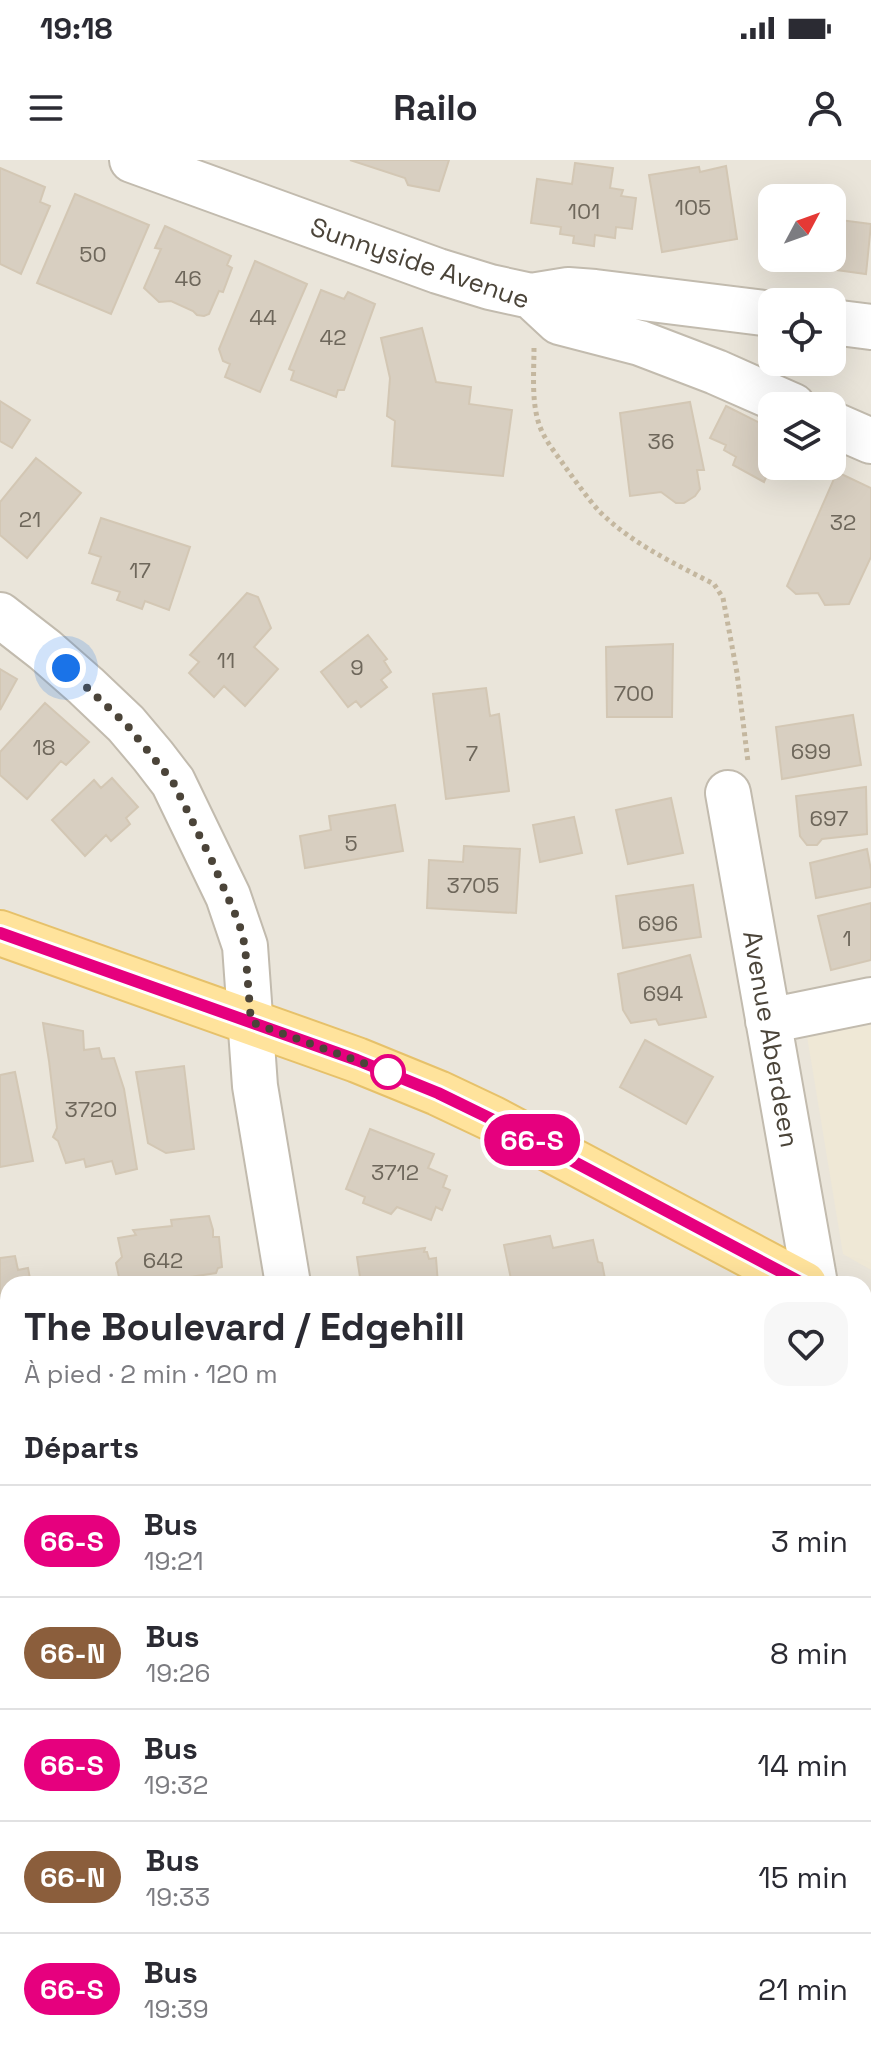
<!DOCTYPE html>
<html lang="fr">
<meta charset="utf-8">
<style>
body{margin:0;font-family:"Space Grotesk",sans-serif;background:#f7f7f7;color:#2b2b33;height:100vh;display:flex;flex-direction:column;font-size:30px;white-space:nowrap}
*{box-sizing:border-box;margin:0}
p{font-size:26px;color:#7c7c81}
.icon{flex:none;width:44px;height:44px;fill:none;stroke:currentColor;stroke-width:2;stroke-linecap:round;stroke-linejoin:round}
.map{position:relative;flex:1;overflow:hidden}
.details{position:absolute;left:0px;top:1116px;width:872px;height:786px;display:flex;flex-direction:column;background:#fff;border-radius:24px 24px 0 0;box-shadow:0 8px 32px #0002}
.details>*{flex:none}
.badge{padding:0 16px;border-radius:26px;font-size:28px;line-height:52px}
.needle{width:52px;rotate:49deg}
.buttons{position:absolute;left:758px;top:24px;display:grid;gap:16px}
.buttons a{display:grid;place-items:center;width:88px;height:88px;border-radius:16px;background:#fff;box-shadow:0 8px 32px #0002;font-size:40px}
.you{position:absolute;width:40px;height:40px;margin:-20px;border:6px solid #fff;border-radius:50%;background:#1a73e8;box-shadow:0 0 0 12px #1a73e833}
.map>.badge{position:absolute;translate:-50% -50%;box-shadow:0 0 0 4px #fff}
h2{padding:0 24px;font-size:30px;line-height:72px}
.round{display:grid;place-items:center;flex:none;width:84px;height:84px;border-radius:24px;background:#f7f7f7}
.head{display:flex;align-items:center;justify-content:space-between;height:136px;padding:0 24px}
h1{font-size:38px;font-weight:700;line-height:60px}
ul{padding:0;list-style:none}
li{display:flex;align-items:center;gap:24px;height:112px;padding:0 24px;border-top:2px solid #e1e1e2}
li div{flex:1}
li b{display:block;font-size:30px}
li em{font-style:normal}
li .badge{min-width:88px;font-weight:700;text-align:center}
.status{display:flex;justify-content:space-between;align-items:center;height:56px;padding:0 40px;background:#fff;direction:ltr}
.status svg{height:22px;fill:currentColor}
header{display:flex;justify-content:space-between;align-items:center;height:104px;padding:0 24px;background:#fff;font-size:36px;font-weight:700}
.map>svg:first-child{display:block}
.residential{fill:#eae5da;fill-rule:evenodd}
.education{fill:#efe8d6}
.building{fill:#d8cfc1;stroke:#d3c7b4;stroke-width:2}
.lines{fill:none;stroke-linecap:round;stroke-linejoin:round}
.minor-casing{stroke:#c2bbae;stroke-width:48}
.major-casing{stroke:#e6c16a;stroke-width:48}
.path{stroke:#c4b79f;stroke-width:5;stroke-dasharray:4 4;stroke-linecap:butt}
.minor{stroke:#fff;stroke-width:44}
.major{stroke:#ffe39c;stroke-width:44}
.line-casing{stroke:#fff;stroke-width:18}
.line{stroke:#e6007e;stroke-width:12}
.walk{stroke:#4b4439;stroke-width:8;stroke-dasharray:0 14.4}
.stop-dot{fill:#fff;stroke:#e6007e;stroke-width:4}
.labels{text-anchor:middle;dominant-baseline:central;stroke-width:6;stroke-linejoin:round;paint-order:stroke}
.number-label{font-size:22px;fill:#6e675b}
.street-label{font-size:26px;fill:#4b4439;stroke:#fff}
</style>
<div class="status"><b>19:18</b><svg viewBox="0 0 49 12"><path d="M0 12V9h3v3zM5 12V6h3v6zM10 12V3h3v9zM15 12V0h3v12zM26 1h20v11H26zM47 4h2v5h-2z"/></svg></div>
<header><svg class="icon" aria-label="menu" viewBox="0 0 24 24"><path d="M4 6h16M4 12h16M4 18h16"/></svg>Railo<svg class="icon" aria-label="person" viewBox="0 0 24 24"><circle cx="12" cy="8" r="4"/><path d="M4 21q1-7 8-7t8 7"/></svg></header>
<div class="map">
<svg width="871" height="1901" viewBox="0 0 871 1901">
<rect width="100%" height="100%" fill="#f6f3ec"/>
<path class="residential" d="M0,0H871V1901H0ZM772,38H832V98H772ZM772,142H832V202H772ZM772,246H832V306H772ZM8,1124H864V1894H8Z"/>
<path class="education" d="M871,865V1110L843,1094L807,876Z"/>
<path class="building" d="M350,0H449L439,31L408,25L405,18Z
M575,3L613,8L610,28L623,30L621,36L636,38L632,69L616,67L615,78L595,75L594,86L573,83L574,76L560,74L561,67L531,63L537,19L572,24Z
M726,6L737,79L662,92L649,15L699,7L700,12Z
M0,8L45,27L40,42L50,46L21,114L0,104Z
M75,34L149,65L111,154L37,123Z
M832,59L871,64L866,114L778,102L779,98H832Z
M165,66L231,96L227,105L232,108L223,132L219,131L209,154L204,156L197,155L193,151L171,141L159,142L144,128L161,89L155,88Z
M255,101L307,124L260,232L225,217L230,204L223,201L219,189Z
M321,130L344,139L348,132L375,144L344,230H338L336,237L291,220L294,211L289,209Z
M422,168L436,222L471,227L469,244L512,250L503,316L392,306L395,261L387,256L390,218L381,178Z
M0,241L30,260L12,288L0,281Z
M690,242L704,310H697L700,329L695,336L684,343H676L661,332L630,336L620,253Z
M726,246L772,269V303L764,322L733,305L736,297L724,290L726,285L710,278Z
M36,298L81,333L27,398L0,375V342Z
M837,312L871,328V397L849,444L825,445L818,433L796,434L787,426Z
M101,358L190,387L169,450L145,441L142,449L117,440L120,432L92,423L101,397L89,393Z
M247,433L258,437L271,468L254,487L278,509L245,546L224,526L214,537L189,513L199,502L190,495Z
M368,475L387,499L384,501L391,512L381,520L387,527L361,547L356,541L348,547L321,512Z
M673,484L672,557H607L606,487Z
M0,509L17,519L0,550Z
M486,528L490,556L499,554L509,631L446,639L433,534Z
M45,543L89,582L66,605L61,601L27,639L0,615V592Z
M853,555L861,605L782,619L776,567Z
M112,618L138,647L126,658L130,664L111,681L106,675L85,696L52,660L94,620L101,628Z
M866,627L867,674L822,679L817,685H807L800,676L796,636Z
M671,638L683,693L628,704L616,650Z
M395,645L403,691L305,708L300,676L331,670L329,656Z
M574,657L582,693L540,702L533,665Z
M464,686L520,689L516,753L427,748L429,700L463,702Z
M867,689L871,710V727L816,738L810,703Z
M693,725L701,777L623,788L616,736Z
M871,743V800L831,810L818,756Z
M690,795L706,857L659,865L656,859L631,863L623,850L618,814Z
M43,863L83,871L84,890L99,888L102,899L114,898L124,929L137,1009L116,1014L112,1001L86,1007L84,999L66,1003L58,981L53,977L57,968L49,901Z
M645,880L713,917L686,964L620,927Z
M184,906L194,989L166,993L148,983L136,912Z
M15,912L33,1001L0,1007V915Z
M370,969L434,994L428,1008L447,1016L443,1027L450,1030L442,1050L436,1047L431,1060L397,1047L391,1054L363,1043L365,1037L346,1029Z
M209,1056L213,1070V1077H219L222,1107L218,1108L216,1113L144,1124L120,1122L116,1103L122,1097L118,1078L136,1075L133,1070L172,1066L171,1060Z
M550,1076L553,1088L593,1080L598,1102L602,1103L606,1124H512L504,1085Z
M425,1088L424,1092H427L429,1099L436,1098L438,1124H361L357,1097Z
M15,1096L18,1110L28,1108L31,1124H8V1148L0,1150V1098Z
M8,1160V1210L0,1211V1162Z
M8,1250V1308L0,1309V1251Z
M8,1308V1359L0,1361V1309Z
M8,1395V1443L0,1444V1396Z
M8,1463V1522L1,1523L0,1464Z
M864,1844H868L871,1866V1883L864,1884Z
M871,1883V1901H772V1899L801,1894H864V1884Z
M214,1894H274L275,1901H215Z
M302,1894H348L350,1901H305Z
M487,1894H563L564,1901H483L482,1899L488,1898Z
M645,1894H681L683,1901H646Z
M681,1894H720L722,1901H683Z"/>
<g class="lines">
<defs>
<path id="minor" d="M132,0L438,111L490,127L531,136L559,162L640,183L716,212L793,246
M531,136L568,130L595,132L772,154
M832,162L871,167
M832,264L871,281
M0,455L45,490L86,526L126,564L153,596L173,622L228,736L245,786L255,926L288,1124
M728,633L815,1124
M768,861L871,840
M864,1417L871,1459
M416,1894L417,1901"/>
<path id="major" d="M0,773L357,900L438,933L493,959L804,1124
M864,1157L871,1160"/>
</defs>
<use href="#minor" class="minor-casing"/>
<use href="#major" class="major-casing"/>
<path class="path" d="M534,188C534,213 531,243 540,267C546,282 557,295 566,308C577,323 588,339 600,352C631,383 675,404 714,424L723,438L737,513L748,602"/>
<use href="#minor" class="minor"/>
<use href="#major" class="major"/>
</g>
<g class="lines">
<defs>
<path id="line" d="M0,773L357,900L438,933L518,972L804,1124"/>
</defs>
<use href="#line" class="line-casing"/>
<use href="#line" class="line"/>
<path class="walk" d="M66,508L126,564L173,622L212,701L239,763L245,786L251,862L388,912"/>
</g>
<circle class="stop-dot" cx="388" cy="912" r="16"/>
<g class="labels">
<g class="number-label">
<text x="693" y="47">105</text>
<text x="584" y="51">101</text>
<text x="93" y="94">50</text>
<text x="188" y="118">46</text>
<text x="263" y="157">44</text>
<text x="333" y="177">42</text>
<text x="661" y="281">36</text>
<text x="30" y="359">21</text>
<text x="843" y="362">32</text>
<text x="140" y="410">17</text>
<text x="226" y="500">11</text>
<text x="357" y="507">9</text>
<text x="634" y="533">700</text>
<text x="44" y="587">18</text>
<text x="811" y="591">699</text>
<text x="472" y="593">7</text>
<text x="829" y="658">697</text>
<text x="351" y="683">5</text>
<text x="473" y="725">3705</text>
<text x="658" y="763">696</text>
<text x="847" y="778">1</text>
<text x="663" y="833">694</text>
<text x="91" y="949">3720</text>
<text x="395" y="1012">3712</text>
<text x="163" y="1100">642</text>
</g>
<g class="street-label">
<text transform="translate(420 103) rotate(19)">Sunnyside Avenue</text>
<text transform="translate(771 879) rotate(80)">Avenue Aberdeen</text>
</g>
</g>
</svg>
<div class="buttons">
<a><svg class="needle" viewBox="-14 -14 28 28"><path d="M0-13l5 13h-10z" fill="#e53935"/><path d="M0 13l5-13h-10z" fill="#7c7c81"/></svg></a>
<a><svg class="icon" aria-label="locate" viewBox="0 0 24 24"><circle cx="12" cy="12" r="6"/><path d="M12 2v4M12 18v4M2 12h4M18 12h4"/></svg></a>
<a><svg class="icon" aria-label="layers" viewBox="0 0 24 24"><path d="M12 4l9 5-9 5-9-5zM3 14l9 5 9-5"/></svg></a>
</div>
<div class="you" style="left:66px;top:508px"></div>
<b class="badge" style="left:532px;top:980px;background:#e6007e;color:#fff">66-S</b>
<section class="details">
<div class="head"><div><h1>The Boulevard / Edgehill</h1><p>À pied · 2 min · 120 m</p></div><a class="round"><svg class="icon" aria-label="heart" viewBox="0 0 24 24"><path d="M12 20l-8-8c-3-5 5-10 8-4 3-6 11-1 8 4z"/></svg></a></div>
<h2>Départs</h2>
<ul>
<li><span class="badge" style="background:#e6007e;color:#fff">66-S</span><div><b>Bus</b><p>19:21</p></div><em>3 min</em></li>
<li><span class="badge" style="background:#8b5e3c;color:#fff">66-N</span><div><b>Bus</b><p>19:26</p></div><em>8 min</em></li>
<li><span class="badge" style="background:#e6007e;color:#fff">66-S</span><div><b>Bus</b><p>19:32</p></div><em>14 min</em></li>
<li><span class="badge" style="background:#8b5e3c;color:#fff">66-N</span><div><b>Bus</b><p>19:33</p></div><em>15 min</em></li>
<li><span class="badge" style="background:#e6007e;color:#fff">66-S</span><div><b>Bus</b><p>19:39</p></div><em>21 min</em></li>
</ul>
</section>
</div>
